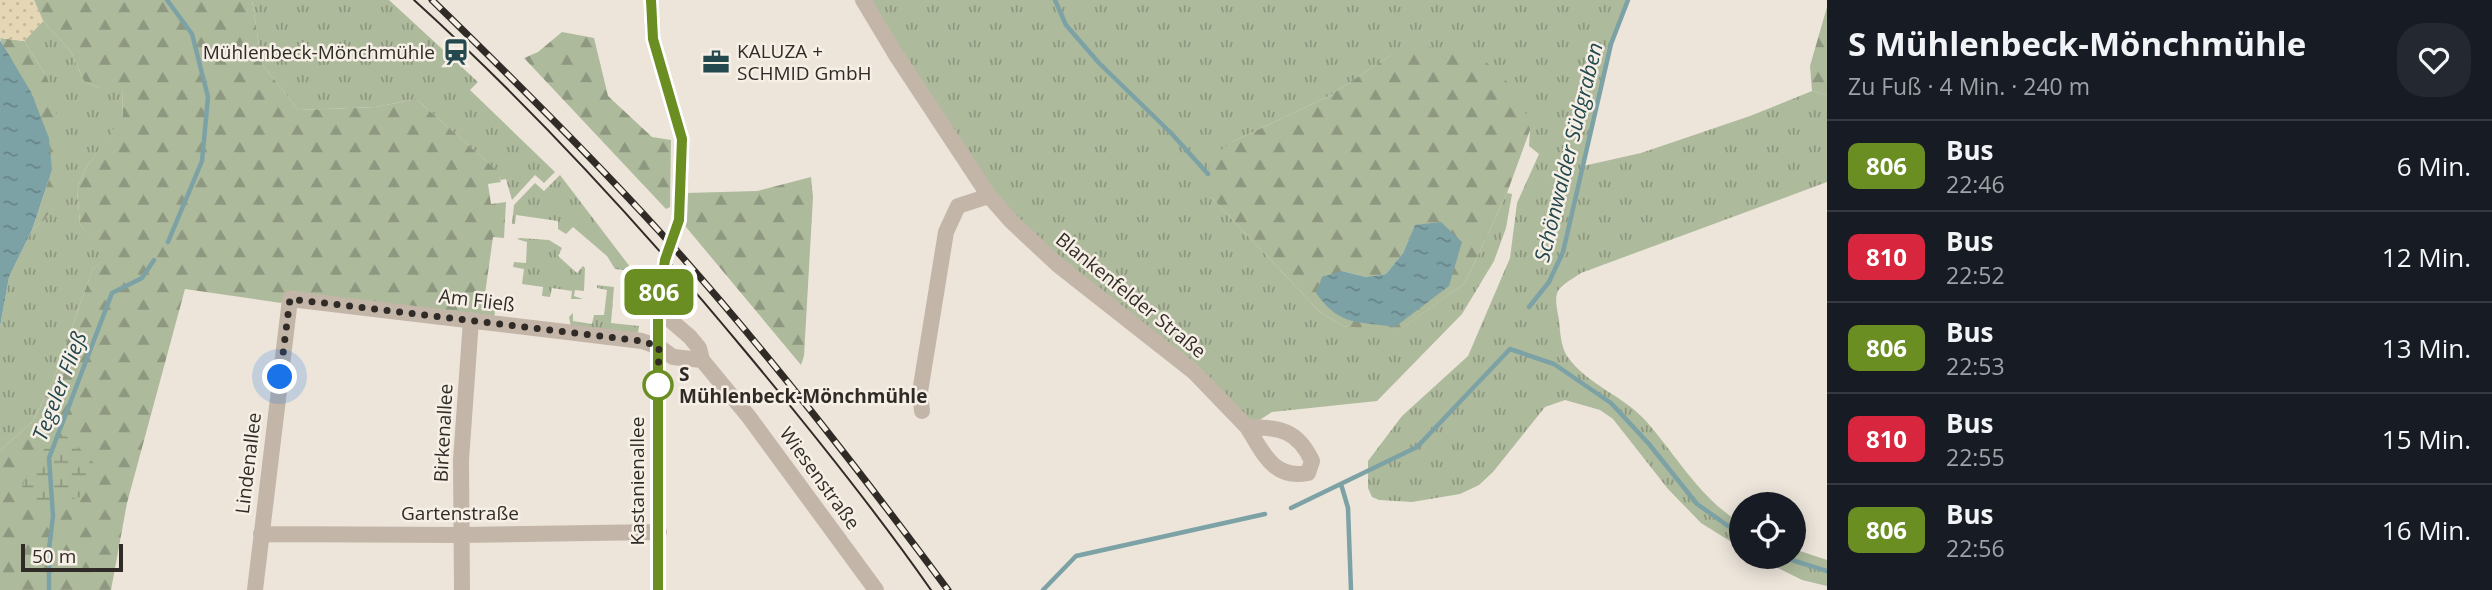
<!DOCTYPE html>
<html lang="de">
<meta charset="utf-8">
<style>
body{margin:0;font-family:"Open Sans",sans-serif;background:#242831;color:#f1f3f6;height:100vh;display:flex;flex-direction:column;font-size:26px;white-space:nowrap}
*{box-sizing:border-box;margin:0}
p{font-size:23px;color:#9ea1a6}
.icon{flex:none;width:38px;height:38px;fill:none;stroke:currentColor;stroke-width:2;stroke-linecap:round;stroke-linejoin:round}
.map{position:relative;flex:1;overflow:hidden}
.details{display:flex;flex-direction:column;background:#171b24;width:665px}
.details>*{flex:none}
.badge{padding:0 14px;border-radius:10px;font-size:24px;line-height:46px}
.buttons{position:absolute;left:1729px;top:492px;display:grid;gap:14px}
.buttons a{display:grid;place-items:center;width:77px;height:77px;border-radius:50%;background:#171b24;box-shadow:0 4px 18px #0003;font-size:35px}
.scale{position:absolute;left:21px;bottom:18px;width:102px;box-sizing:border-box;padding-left:7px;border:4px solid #312b27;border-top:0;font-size:19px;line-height:24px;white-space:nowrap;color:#312b27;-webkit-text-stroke:5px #f6efe6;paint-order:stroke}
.you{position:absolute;width:35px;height:35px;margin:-18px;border:5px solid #fff;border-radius:50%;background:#1a73e8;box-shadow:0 0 0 10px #1a73e833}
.map>.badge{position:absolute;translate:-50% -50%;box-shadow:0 0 0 4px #fff}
.round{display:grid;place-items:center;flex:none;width:74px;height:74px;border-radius:28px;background:#242831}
.summary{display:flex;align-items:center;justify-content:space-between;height:119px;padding:0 21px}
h1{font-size:33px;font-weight:700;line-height:52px}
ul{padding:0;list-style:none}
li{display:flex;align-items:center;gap:21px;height:91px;padding:0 21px;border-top:2px solid #363941}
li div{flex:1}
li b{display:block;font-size:26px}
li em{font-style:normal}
li .badge{min-width:77px;font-weight:700;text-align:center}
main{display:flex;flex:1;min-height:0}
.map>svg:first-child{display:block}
.grass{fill:url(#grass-tufts)}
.forest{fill:url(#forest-firs);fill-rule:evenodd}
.wetland{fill:url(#wetland-marsh)}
.sand{fill:url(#sand-dots)}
.water{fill:url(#water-ripples)}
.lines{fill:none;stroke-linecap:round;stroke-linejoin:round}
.stream{stroke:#7da2a6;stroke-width:4.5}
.minor{stroke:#c3b6a8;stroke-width:16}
.tram{stroke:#312b27;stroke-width:2}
.rail-casing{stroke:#312b27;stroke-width:7}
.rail{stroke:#f6efe6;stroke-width:4.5;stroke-dasharray:13;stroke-linecap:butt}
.line-casing{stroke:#fff;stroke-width:16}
.line{stroke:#6b8e23;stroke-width:10}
.walk{stroke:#312b27;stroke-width:7;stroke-dasharray:0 12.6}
.stop-dot{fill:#fff;stroke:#6b8e23;stroke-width:3.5}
.labels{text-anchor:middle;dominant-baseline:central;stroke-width:5;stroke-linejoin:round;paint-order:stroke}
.poi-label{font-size:19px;fill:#312b27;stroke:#f6efe6;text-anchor:start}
.street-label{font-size:19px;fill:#312b27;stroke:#f6efe6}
.stop-label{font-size:19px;font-weight:bold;fill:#312b27;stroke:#f6efe6;text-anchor:start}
.water-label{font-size:21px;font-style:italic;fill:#23484d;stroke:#f6efe6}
</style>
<main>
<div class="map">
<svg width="1827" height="590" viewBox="0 0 1827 590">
<defs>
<pattern id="grass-tufts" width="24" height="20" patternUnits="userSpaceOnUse" patternTransform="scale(1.75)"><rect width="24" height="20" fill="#aeba9c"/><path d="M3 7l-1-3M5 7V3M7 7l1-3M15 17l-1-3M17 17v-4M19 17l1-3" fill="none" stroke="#8e977f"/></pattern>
<pattern id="forest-firs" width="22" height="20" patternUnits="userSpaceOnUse" patternTransform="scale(1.75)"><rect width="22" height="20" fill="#aeba9c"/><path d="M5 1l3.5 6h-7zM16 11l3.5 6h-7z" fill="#8e977f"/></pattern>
<pattern id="wetland-marsh" width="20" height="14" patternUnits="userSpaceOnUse" patternTransform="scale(1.75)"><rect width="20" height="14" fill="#aeba9c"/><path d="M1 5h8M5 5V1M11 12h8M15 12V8" fill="none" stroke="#8e977f"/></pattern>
<pattern id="sand-dots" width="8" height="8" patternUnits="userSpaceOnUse" patternTransform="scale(1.75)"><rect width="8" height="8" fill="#e5d7b5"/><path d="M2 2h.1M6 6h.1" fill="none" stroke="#c5b99c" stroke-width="1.8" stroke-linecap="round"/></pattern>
<pattern id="water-ripples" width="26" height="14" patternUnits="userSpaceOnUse" patternTransform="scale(1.75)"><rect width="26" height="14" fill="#7da2a6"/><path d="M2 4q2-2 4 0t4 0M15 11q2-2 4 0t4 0" fill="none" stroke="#678487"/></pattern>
</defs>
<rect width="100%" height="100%" fill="#ede5da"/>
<path class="grass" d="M252,0H389L478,82L470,90L555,172L544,183L535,175L512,200L506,179L501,180L492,166L416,99L376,107L298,110L262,64Z
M863,0H1628L1611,44L1583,166L1641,153L1750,116L1812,91L1827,95V182L1581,273C1555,290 1553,289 1559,320C1560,331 1561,347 1567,356C1586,384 1624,396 1646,421C1676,455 1701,500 1741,523V548L1701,523L1668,489L1613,419L1600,410L1565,400L1545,407L1493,472L1479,485L1460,494L1412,502L1379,500L1372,497L1368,488V461L1402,416L1468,356L1510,258L1517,203L1539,154L1529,146L1530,130L1391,55L1329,96L1232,142L1211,197L1320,312L1343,326L1395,333L1465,283L1507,193L1512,194L1506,228L1494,261L1462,314L1377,401L1272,412L1249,427L1012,219Z
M43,21L70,50L84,81L99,88H122L123,117L87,166L77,189L80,224L108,258L93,268L53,381L33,421L0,451V327L9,277L32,230L44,220L58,200L47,77L24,41Z
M560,175L637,276L636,277L623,270L615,269L607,256L573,227L566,234L558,229V221L516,215L515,224H512L514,205L535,183L544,191Z
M520,238L549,240L562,248L558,256L577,273L583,266L585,268L584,291L575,290L574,296L583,299H571L572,291L552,288L550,297L542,296L543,287L522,284L524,269L513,267L514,262L526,263L527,242L517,239Z
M597,285L614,287L611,323L639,326L638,333L571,327L569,317L573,313V321L592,324L594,315H604L607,290L597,288Z
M1794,549L1827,560V586L1802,580L1756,557L1794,556Z"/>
<path class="forest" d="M34,0H252L262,64L298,110L376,107L416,99L492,166L499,175L501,182L488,184L491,204L506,202L504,238L493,237L484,301L496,303L494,319L290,291L281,303L185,289L127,503L111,590H0V451L33,421L53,381L93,268L107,258L80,224L77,189L87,166L123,116L122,88H99L84,81L70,50L43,21Z
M1827,7V95L1812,91L1810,66Z
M562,32L594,38L608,96L652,137L671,140L670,207L666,209L524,58L538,52Z
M0,38L24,41L47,77L60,127L58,201L44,220L32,230L52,170Z
M1420,46L1450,49L1485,61L1521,95L1530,130L1507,193L1465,283L1394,334L1343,326L1320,312L1211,197L1207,179L1210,164L1217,153L1232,142L1329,96L1391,55ZM1415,225L1395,327L1342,271L1366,277L1386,274L1403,253Z
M811,177L813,197L804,356L801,365L686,227V193L757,191Z"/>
<path class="wetland" d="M57,432L69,438L97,466L84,496L39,508L22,487L31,467Z"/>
<path class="sand" d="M0,0H34L43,21L24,41L0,38Z"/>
<path class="water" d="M0,40L31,92L49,138L52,170L32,230L9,277L0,327Z
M1441,222L1462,242L1449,286L1395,327C1358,321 1340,327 1316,293L1322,277L1342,271L1366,277L1386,274L1403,253L1415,225Z"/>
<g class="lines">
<path class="stream" d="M167,0L192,34L208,97L202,161L168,242
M1055,0L1066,25L1099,63L1171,133L1208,174
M1529,307L1549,282L1563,252L1611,44L1628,0
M1341,484L1348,508L1351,590
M1291,508L1417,447L1510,349L1554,364L1611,403L1649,444L1697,504L1741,535
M1779,556L1827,571
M49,590V549L53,516L49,458L112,293L142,278L154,260
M1043,590L1076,556L1265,514"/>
<path class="minor" d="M651,0L653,39L682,139L679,220L665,260L658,307V590
M863,0L896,55L989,196
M658,316L668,318L690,337L699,348L702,360L749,417L876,590
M922,411L920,392L946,232L958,206L989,196L1011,221L1058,265L1194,372L1247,427C1280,428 1297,429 1312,461L1308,473C1273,480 1263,452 1247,427
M261,534L461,535L659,532
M255,590L290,299L642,341L659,347L673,357L702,360
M462,590L461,460L471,320"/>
<path class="tram" d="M414,0C533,108 643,228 745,351C810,429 873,507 931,590"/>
<defs>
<path id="rail" d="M432,0C509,75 586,151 659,231C762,345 856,466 948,590"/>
</defs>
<use href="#rail" class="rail-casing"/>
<use href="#rail" class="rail"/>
</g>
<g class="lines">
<defs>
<path id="line" d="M651,0L653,39L682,139L679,220L665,260L658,307V590"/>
</defs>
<use href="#line" class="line-casing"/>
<use href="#line" class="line"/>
<path class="walk" d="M280,377L290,299L642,341L659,347L658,385"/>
</g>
<defs>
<symbol id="station-bare" viewBox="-9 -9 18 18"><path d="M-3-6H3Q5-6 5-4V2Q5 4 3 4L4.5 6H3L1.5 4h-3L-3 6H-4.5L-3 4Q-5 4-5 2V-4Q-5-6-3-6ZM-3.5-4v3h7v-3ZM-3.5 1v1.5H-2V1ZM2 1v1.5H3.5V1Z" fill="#23484d" stroke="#f6efe6" stroke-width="2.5" paint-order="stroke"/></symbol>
<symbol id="office-bare" viewBox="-9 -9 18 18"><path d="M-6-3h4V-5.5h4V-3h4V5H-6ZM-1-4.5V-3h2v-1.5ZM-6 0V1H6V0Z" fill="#23484d" stroke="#f6efe6" stroke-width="2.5" paint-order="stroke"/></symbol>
</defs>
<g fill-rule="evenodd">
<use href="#station-bare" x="437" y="33" width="38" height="38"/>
<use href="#office-bare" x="697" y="43" width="38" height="38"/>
</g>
<circle class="stop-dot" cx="658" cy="385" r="14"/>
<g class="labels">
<g class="poi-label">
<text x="737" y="51">KALUZA +<tspan x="737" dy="22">SCHMID GmbH</tspan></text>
<text x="435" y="52" text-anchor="end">Mühlenbeck-Mönchmühle</text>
</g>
<g class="street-label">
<text transform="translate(1131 295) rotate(39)">Blankenfelder Straße</text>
<text transform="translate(477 300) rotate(7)">Am Fließ</text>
<text transform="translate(443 433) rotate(-87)">Birkenallee</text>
<text transform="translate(248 463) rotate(-83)">Lindenallee</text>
<text transform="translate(820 478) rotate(54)">Wiesenstraße</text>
<text transform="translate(637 481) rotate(-90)">Kastanienallee</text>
<text x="460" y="513">Gartenstraße</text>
</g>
<g class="stop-label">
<text x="679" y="374">S<tspan x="679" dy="22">Mühlenbeck-Mönchmühle</tspan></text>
</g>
<g class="water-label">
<text transform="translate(1568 152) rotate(-76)">Schönwalder Südgraben</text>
<text transform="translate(59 386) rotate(-69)">Tegeler Fließ</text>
</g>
</g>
</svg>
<div class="buttons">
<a><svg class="icon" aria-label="locate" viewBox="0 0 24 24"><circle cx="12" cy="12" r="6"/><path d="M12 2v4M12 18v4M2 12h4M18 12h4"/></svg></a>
</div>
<div class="scale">50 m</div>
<div class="you" style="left:280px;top:377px"></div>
<b class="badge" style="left:659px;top:292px;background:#6b8e23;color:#fff">806</b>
</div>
<section class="details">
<div class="summary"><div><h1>S Mühlenbeck-Mönchmühle</h1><p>Zu Fuß · 4 Min. · 240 m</p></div><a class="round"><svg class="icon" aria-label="heart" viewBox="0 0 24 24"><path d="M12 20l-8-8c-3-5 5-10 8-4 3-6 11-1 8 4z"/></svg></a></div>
<ul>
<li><span class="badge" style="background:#6b8e23;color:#fff">806</span><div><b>Bus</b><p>22:46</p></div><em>6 Min.</em></li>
<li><span class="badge" style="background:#d7263d;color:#fff">810</span><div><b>Bus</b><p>22:52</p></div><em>12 Min.</em></li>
<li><span class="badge" style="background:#6b8e23;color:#fff">806</span><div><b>Bus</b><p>22:53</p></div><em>13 Min.</em></li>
<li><span class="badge" style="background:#d7263d;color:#fff">810</span><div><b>Bus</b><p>22:55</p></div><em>15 Min.</em></li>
<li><span class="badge" style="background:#6b8e23;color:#fff">806</span><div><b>Bus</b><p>22:56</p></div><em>16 Min.</em></li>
</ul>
</section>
</main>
